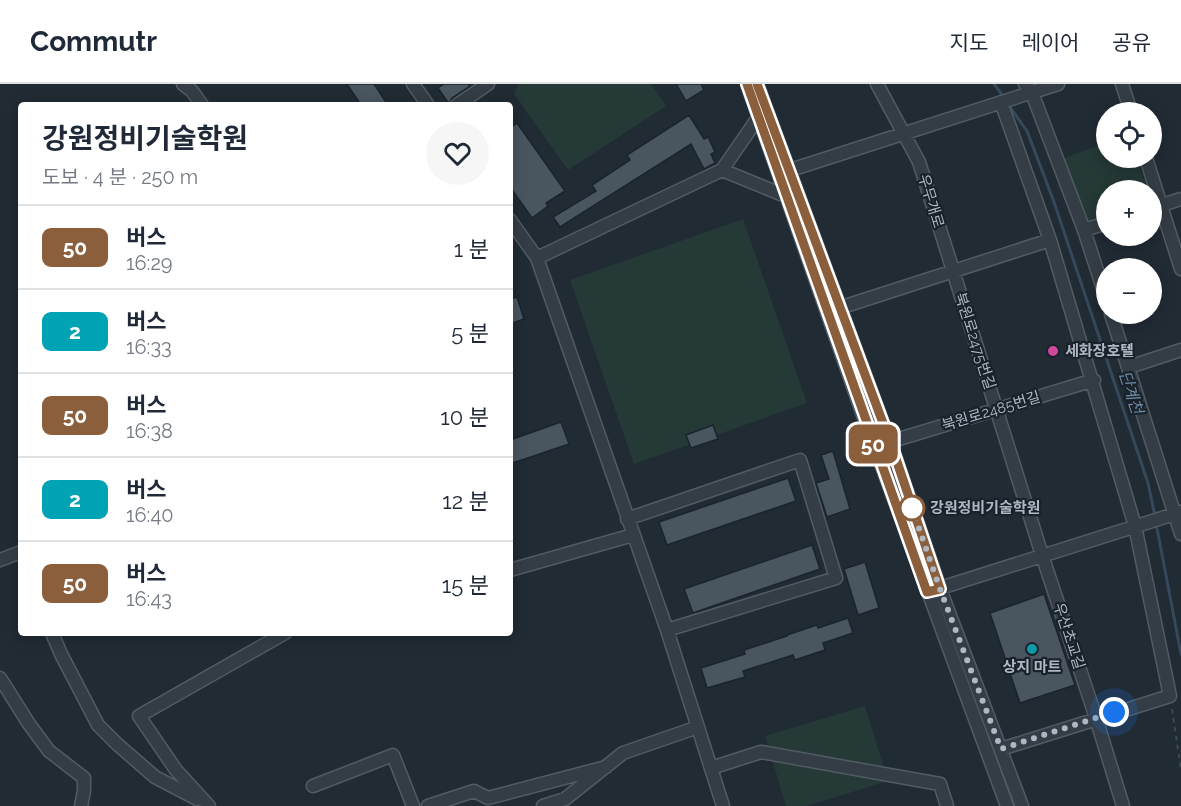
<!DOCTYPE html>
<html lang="ko">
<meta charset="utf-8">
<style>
body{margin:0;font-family:Raleway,"Noto Sans KR",sans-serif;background:#f6f6f7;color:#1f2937;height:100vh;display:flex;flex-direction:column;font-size:22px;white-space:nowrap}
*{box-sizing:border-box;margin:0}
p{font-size:20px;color:#747a83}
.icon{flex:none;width:33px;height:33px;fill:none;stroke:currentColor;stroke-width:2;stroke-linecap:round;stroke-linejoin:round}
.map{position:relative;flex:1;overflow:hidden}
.panel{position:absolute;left:18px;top:18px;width:495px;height:534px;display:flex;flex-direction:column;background:#fff;border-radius:6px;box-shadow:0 3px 15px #0003}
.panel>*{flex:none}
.badge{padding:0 12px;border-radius:9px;font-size:21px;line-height:39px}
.tools{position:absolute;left:1096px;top:18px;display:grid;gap:12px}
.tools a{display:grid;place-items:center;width:66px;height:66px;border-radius:50%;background:#fff;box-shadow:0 3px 15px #0003;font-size:30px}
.you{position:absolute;width:30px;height:30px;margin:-15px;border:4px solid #fff;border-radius:50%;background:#1a73e8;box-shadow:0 0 0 9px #1a73e833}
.map>.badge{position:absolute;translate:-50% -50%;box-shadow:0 0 0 3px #fff}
.round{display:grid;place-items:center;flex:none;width:63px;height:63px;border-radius:32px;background:#f6f6f7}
.headline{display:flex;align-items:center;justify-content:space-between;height:102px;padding:0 24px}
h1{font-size:28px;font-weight:700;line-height:45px}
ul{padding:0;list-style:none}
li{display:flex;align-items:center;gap:18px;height:84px;padding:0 24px;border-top:2px solid #e0e1e3}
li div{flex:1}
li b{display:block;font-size:22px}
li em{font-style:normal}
li .badge{min-width:66px;font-weight:700;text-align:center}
header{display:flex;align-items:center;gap:36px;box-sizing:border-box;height:84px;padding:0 30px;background:#fff;border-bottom:2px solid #e0e1e3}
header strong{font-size:28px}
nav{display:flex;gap:33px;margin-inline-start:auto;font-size:21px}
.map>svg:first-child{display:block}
.green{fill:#253937}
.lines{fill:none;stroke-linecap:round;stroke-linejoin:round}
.stream{stroke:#35495b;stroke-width:3}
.building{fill:#495660;stroke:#1b242c;stroke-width:1.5}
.minor-casing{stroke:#515b63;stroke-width:15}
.path{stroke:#425455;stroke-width:1.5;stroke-dasharray:4.5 4.5;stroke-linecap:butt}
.minor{stroke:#343d45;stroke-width:12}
.line-casing{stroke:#fff;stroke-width:14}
.line{stroke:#8b5e3c;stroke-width:9}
.walk{stroke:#aeb8c2;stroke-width:6;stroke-dasharray:0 10.8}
.hotel-dot{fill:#d1479c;stroke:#19222a;stroke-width:2}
.stop-dot{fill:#fff;stroke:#8b5e3c;stroke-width:3}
.culture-dot{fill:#0f9aa8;stroke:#19222a;stroke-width:2}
.labels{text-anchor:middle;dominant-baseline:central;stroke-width:4.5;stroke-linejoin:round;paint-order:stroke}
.street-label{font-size:15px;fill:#aeb8c2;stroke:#19222a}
.poi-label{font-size:15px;font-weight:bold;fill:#aeb8c2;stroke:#19222a;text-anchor:start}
.stop-label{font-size:15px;font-weight:bold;fill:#aeb8c2;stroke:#19222a;text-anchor:start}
.water-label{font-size:16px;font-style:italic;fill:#708ca4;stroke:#19222a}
</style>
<header>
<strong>Commutr</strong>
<nav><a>지도</a><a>레이어</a><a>공유</a></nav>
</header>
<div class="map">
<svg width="1181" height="722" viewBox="0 0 1181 722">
<rect width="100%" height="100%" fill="#212b34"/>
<path class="green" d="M518,0H651L666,22L568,86L514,10Z
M1107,58V74H1136L1148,106H1107V136L1089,142L1085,138L1064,74Z
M743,135L807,319L634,380L570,196Z
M865,622L888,697L807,722H786L765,652Z"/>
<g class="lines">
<path class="stream" d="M994,0L1004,13
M1007,19L1027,47L1054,118L1148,399L1155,432
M1156,439L1181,570"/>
</g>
<path class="building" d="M347,0H374L388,21H361Z
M444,0H468L470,2L452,14L449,20L438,4Z
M676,0H701L704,6L686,17Z
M689,31L704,55L708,53L715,68L711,70L715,79L704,85L691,60L560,143L553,133L596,107L592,101L630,76L627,71Z
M517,39L565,107L546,119L548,122L532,134L510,103V44Z
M517,213L524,235L510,240V215Z
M561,338L569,360L510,380V356Z
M713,341L718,355L691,364L686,351Z
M833,367L850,425L827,433L816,399L829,395L821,371Z
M788,394L796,417L667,461L659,438Z
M812,461L820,485L693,529L684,505Z
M865,478L879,524L858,531L844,485Z
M1044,510L1075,601L1020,619L990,529Z
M848,534L853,549L823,559L825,566L795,576L793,571L743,587L745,593L707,604L701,584L745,570L744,566L787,552V551L817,541L818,544Z"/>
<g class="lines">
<defs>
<path id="minor" d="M183,0L192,7L202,21
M413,0L428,21
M747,0L863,331L1007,722
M757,0L893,366L940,505L1022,722
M877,0L919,78L1042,471L1096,634L1123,722
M1025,0L1032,9L1084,146L1107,217
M1122,0L1131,28
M457,21L488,0
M1146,74L1181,185
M722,86L788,113
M781,89L1058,0
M1152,124L1181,115
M510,136L537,174L667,546L723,722
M1084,146L1107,139
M537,174L722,86L760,31
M839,224L1050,156
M1111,230L1181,450
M1129,283L1181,266
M889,358L1094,296
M627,435L800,376L836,494L667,546
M0,476L21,468
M510,486L633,451
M934,506L1181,428
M52,549L61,570L98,641L117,660L155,693L197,715
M0,594L29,640L49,667L84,694V707L81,722
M1001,665L1170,612L1135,442L1050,156L1001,18
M711,684L761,668L940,700L947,722
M313,702L393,671L413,722
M209,722L176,686L139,632L285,549
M428,722L474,707L488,714L606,683
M543,722L565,715L623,669L698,643"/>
</defs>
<use href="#minor" class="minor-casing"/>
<path class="path" d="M1172,625L1181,686"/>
<use href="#minor" class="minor"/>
</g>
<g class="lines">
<defs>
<path id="line" d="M747,0L927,508L940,505L893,366L757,0"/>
</defs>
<use href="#line" class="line-casing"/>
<use href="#line" class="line"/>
<path class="walk" d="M912,424L940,505L1001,665L1114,628"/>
</g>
<circle class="hotel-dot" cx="1053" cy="267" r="6"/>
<circle class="stop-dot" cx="912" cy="424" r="12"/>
<circle class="culture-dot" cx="1032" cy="565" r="6"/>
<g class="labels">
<g class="street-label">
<text transform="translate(931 117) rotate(73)">우무개로</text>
<text transform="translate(975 257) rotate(72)">북원로2475번길</text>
<text transform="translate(991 327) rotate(-17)">북원로2485번길</text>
<text transform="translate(1069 552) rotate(72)">우산초교길</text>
</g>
<g class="poi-label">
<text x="1065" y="267">세화장호텔</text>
<text x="1032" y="583" text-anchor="middle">상지 마트</text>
</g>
<g class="stop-label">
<text x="930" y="424">강원정비기술학원</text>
</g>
<g class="water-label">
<text transform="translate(1131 308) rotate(72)">단계천</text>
</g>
</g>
</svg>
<div class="tools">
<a><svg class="icon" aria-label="locate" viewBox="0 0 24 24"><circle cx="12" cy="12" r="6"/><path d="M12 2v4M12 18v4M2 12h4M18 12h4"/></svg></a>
<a>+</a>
<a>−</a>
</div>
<div class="you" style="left:1114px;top:628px"></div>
<b class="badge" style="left:873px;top:360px;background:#8b5e3c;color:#fff">50</b>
<section class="panel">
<div class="headline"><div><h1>강원정비기술학원</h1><p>도보 · 4 분 · 250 m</p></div><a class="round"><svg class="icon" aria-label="heart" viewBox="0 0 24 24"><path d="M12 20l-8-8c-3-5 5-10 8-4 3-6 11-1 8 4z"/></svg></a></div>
<ul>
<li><span class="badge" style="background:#8b5e3c;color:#fff">50</span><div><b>버스</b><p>16:29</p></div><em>1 분</em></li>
<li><span class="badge" style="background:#00a3b4;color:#fff">2</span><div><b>버스</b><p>16:33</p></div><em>5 분</em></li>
<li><span class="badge" style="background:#8b5e3c;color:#fff">50</span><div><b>버스</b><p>16:38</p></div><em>10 분</em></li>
<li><span class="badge" style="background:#00a3b4;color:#fff">2</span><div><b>버스</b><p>16:40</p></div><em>12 분</em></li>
<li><span class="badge" style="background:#8b5e3c;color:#fff">50</span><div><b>버스</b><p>16:43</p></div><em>15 분</em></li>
</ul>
</section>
</div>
